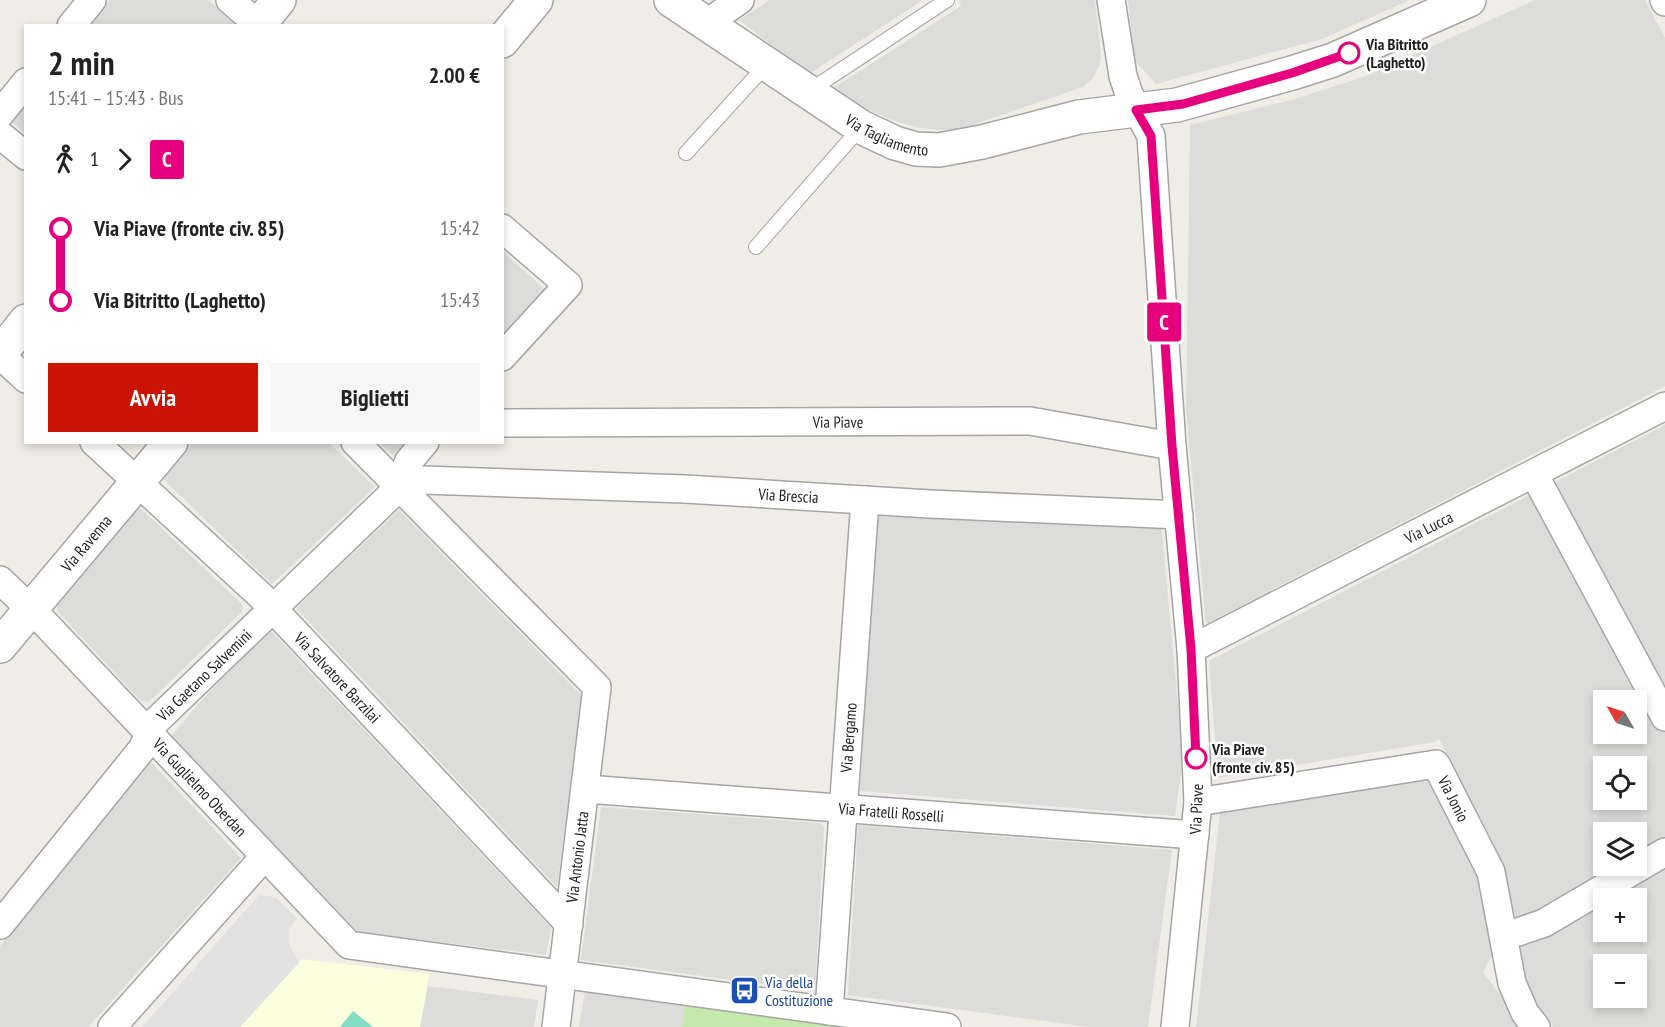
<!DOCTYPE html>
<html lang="it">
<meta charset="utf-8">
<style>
body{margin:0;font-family:"PT Sans Narrow",sans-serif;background:#f6f6f6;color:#222;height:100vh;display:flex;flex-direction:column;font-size:22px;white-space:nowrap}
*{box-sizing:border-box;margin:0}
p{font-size:20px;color:#767676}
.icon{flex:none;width:33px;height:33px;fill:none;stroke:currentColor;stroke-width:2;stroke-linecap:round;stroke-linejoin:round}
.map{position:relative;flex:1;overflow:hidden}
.drawer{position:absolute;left:24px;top:24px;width:480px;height:420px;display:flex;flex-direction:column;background:#fff;border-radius:0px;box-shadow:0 3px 9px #0003}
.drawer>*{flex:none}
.badge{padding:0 12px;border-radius:4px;font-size:21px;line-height:39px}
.needle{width:39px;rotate:309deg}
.fabs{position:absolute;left:1593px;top:690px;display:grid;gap:12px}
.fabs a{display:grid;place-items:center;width:54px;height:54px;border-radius:0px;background:#fff;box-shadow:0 3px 9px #0003;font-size:30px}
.map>.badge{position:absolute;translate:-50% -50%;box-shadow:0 0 0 3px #fff}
.legs{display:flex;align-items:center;gap:9px;height:66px;padding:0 24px;font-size:20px}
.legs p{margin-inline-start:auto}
.summary{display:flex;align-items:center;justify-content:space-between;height:102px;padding:0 24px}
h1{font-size:33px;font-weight:700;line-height:45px}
.primary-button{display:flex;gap:12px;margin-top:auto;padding:12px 24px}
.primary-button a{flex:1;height:69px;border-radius:0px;background:#ca1403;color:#fff;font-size:24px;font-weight:700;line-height:69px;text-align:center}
.primary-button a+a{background:#f6f6f6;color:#222}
ul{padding:0 24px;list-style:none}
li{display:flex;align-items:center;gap:21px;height:72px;font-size:22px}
li i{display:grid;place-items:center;width:9px;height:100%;margin:0 8px;background:currentColor}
li i::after{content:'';width:15px;height:15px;margin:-8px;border:4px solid;border-radius:50%;background:#fff}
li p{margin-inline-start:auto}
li:first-child i{background:linear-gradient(#0000 50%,currentColor 0)}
li:last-child i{background:linear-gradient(currentColor 50%,#0000 0)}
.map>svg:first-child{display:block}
.residential{fill:#dcdcdb;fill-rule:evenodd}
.education{fill:#fcffde}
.grass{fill:#c4e9ab}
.pitch{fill:#84ddc2}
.parking{fill:#e2e2e2}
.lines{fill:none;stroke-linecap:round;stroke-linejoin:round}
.service-casing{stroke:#a5a5a5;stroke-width:16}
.minor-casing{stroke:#a5a5a5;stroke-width:30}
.tertiary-casing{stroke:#a5a5a5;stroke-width:36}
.service{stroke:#fff;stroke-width:14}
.minor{stroke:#fff;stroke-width:27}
.tertiary{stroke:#fff;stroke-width:33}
.line-1-casing{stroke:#fff;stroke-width:14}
.line-1{stroke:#e6007e;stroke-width:9}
.stop-1-dot{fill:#fff;stroke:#e6007e;stroke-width:3}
.labels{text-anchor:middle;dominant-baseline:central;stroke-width:5;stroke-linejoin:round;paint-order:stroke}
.stop-label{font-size:16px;font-weight:bold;fill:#1e1e1e;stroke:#fff;text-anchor:start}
.street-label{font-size:16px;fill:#1e1e1e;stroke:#fff}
.transit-label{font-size:16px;fill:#164399;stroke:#fff;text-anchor:start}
</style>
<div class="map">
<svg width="1665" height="1027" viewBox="0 0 1665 1027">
<rect width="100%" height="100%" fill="#efede5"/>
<path class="residential" d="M110,0H208L238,24L89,26Z
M770,0H923L809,74L739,20Z
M959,0H1095L1101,56L1099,66L1093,78L1083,87L955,131L919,128L892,120L869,110L832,89L961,6Z
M1128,0H1410L1322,39L1156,84L1135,61Z
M1535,0H1645L1665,38V386L1206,624L1186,409L1190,125L1295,99L1366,76Z
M25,105V133L12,122Z
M503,252L547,291L503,341Z
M1665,425V1027H1553L1533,1000L1526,980L1515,916L1492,840L1439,739L1434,742L1218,778L1209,661ZM1604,700H1636V734H1604ZM1604,766H1636V800H1604ZM1604,832H1636V866H1604ZM1604,898H1636V932H1604ZM1604,964H1636V998H1604Z
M329,443L375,487L272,584L163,479L193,443Z
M380,443H412L397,459Z
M139,507L241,603L243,607L242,612L149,702L141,701L58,612L57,607L58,604Z
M399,510L582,696L557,887L296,608Z
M877,510L1161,523L1183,758L1175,816L860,791Z
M271,631L551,928L546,955L358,932L171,736L208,693Z
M151,762L241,858L88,1027H0V946Z
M1428,778L1476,865L1495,951L1483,972L1524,1027H1196L1220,813Z
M601,807L818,823L823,825L824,829L815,991L581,960Z
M858,825L1172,850L1148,1027H1089L848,995Z
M428,986L538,1000L534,1027H420Z
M585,991L685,1005L682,1027H579Z"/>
<path class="education" d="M302,959L429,974L420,1027H240Z"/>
<path class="grass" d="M685,1005L853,1027H682Z"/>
<path class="pitch" d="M353,1011L373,1027H340Z"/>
<path class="parking" d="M259,895L275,897L297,918L290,928L289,935L290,946L299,963L240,1027H142Z"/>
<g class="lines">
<defs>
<path id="service" d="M809,91L947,0
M686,153L767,64
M756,247L861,127"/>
<g id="minor">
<path d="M230,0L260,26"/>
<path d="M1111,0L1123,76L1129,94L1151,136L1172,446L1191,649L1198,802L1175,1027"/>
<path d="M1664,0L1665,2"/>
<path d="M707,23L740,0"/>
<path d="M71,26L92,0"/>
<path d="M0,114L26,82"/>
<path d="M0,135L26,156"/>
<path d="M502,228L568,285L502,357"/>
<path d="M0,355L26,379"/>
<path id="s1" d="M502,423L1030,421L1172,446"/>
<path id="s2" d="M94,442L262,597L569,924"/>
<path d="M355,442L597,687L556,1027"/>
<path d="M1534,474L1665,717"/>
<path id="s3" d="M399,484L424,480L685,489L930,504L1179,515"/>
<path id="s4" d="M0,580L41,619L349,945L947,1027"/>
<path id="s5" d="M1191,649L1665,406"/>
<path id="s6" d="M586,789L1195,835"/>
<path id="s7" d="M1198,802L1436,764L1491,872L1512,983L1525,1013L1536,1027"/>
<path id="s8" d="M0,925L142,749L155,722L389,497L399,484L409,461L425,442"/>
<path d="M1503,933L1518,932L1544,923L1665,852"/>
<path id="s9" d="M829,1011L865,500"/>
<path d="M112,1027L264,857"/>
</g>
<g id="tertiary">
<path id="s10" d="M671,0L861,127L895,143L916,149L939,150L982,142L1079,117L1177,105L1292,73L1333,60L1469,0"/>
<path d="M258,26L279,0"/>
<path d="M502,41L536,0"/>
<path d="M0,354L26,321"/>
<path id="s11" d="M0,646L171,442"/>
</g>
</defs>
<use href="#service" class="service-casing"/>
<use href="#minor" class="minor-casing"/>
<use href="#tertiary" class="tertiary-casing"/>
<use href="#service" class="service"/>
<use href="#minor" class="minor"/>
<use href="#tertiary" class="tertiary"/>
</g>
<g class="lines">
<defs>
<path id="line-1" d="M1196,758L1191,649L1172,446L1151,136L1136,110L1183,104L1292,73L1349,53"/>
</defs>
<use href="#line-1" class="line-1-casing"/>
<use href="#line-1" class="line-1"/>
</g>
<defs>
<symbol id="bus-square" viewBox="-11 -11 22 22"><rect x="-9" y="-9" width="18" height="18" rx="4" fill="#1a4fb4" stroke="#fff"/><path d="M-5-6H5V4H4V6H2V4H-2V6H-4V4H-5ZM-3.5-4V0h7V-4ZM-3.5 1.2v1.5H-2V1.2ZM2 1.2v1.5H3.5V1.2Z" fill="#fff"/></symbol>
</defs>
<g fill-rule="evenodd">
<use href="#bus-square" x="728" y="974" width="33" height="33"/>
</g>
<g class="stop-1-dot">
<circle cx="1349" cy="53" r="10"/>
<circle cx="1196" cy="758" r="10"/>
</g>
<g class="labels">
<g class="stop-label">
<text x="1366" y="44">Via Bitritto<tspan x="1366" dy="18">(Laghetto)</tspan></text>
<text x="1212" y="749">Via Piave<tspan x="1212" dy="18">(fronte civ. 85)</tspan></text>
</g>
<g class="street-label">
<text stroke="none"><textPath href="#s10" startOffset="256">Via Tagliamento</textPath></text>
<text stroke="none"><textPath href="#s1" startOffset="336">Via Piave</textPath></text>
<text stroke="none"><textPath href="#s3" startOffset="390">Via Brescia</textPath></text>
<text stroke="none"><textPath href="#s5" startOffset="267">Via Lucca</textPath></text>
<text stroke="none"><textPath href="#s11" startOffset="134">Via Ravenna</textPath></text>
<text stroke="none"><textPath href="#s8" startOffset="324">Via Gaetano Salvemini</textPath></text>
<text stroke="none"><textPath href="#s2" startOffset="339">Via Salvatore Barzilai</textPath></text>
<text stroke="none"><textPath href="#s9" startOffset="274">Via Bergamo</textPath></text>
<text stroke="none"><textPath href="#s4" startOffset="288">Via Guglielmo Oberdan</textPath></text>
<text stroke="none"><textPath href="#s7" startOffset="280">Via Jonio</textPath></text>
<text transform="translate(1196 809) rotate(-88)">Via Piave</text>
<text stroke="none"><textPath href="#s6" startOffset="306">Via Fratelli Rosselli</textPath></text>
<text transform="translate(577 857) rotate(-83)">Via Antonio Jatta</text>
</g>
<g class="transit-label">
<text x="765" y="982">Via della<tspan x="765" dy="18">Costituzione</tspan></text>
</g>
</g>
</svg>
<div class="fabs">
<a><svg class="needle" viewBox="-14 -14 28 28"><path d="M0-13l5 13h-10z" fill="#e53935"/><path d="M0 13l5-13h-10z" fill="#767676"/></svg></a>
<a><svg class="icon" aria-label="locate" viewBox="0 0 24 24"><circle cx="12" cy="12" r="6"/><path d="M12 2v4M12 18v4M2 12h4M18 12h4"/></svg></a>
<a><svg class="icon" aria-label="layers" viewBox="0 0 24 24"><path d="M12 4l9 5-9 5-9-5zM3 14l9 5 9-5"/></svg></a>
<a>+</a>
<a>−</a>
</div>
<b class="badge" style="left:1164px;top:322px;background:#e6007e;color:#fff">C</b>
<section class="drawer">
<div class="summary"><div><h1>2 min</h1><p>15:41 – 15:43 · Bus</p></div><b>2.00 €</b></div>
<div class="legs"><svg class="icon" aria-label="walk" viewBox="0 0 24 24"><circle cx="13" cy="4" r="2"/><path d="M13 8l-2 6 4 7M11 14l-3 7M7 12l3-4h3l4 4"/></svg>1<svg class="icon" aria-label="forward" viewBox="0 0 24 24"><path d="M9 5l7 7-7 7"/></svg><b class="badge" style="background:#e6007e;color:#fff">C</b></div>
<ul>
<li><i style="color:#e6007e"></i><b>Via Piave (fronte civ. 85)</b><p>15:42</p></li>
<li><i style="color:#e6007e"></i><b>Via Bitritto (Laghetto)</b><p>15:43</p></li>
</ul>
<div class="primary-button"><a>Avvia</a><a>Biglietti</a></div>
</section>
</div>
